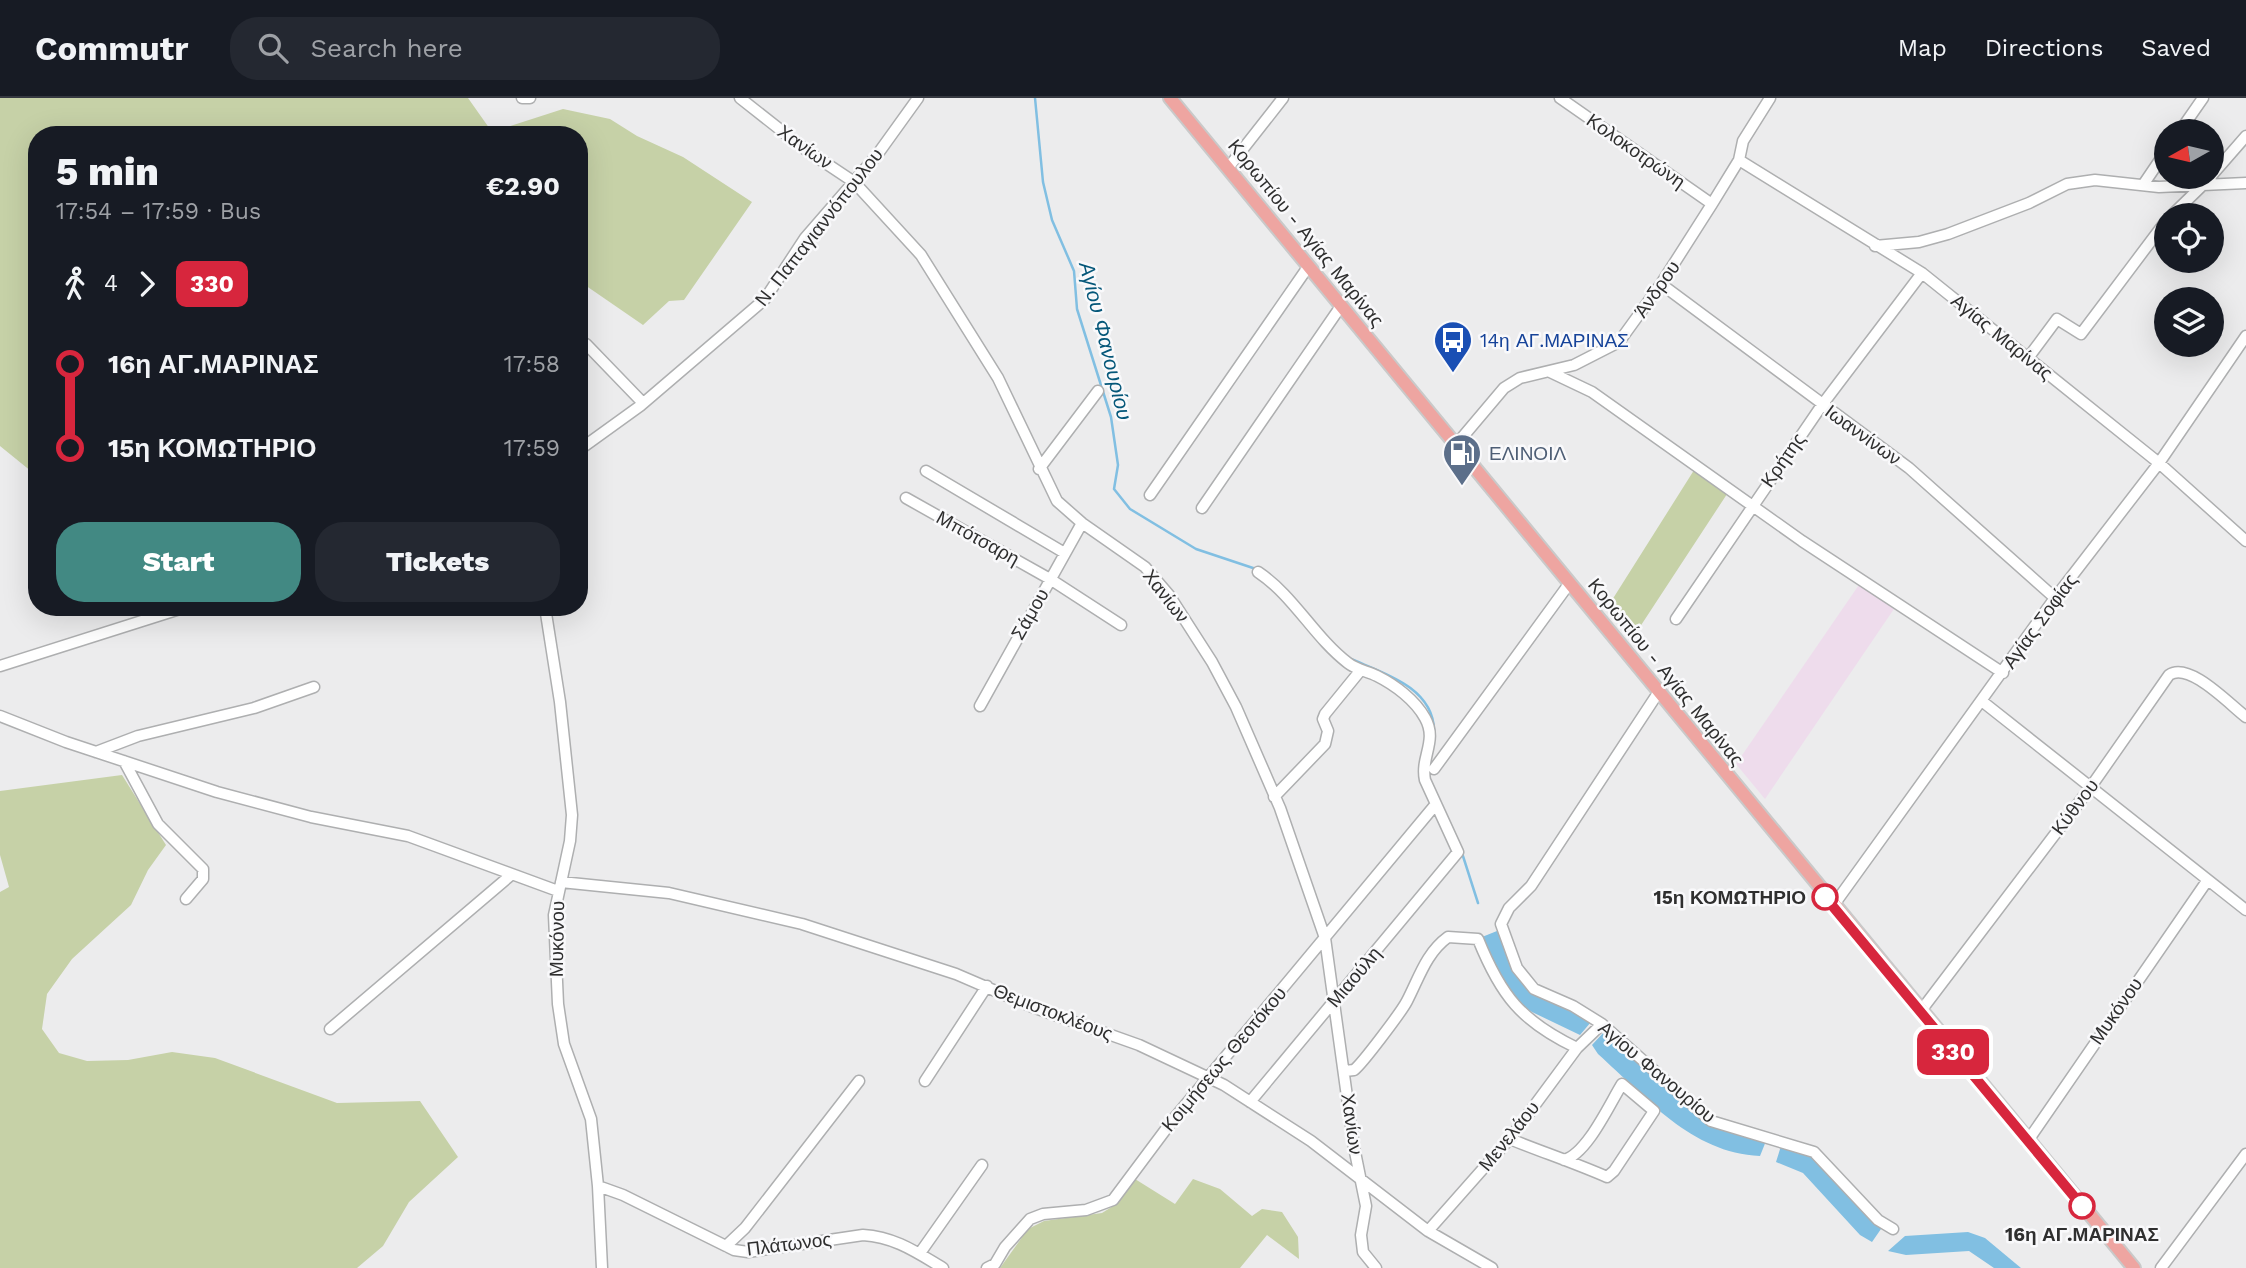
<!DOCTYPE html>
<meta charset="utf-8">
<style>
body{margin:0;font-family:"Work Sans",sans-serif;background:#242831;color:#f1f3f6;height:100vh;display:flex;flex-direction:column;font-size:26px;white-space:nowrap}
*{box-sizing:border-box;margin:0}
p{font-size:23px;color:#9ea1a6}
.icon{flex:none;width:38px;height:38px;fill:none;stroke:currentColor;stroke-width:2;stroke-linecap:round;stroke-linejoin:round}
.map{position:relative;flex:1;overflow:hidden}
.drawer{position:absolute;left:28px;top:28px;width:560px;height:490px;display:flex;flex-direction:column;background:#171b24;border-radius:28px;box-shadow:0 7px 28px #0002}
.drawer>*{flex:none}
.badge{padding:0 14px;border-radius:10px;font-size:24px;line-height:46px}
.needle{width:46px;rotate:262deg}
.tools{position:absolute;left:2154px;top:21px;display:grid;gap:14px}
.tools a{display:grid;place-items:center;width:70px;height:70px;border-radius:50%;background:#171b24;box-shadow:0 7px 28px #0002;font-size:35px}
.map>.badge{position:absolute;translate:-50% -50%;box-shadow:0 0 0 4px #fff}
.legs{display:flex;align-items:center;gap:10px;height:77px;padding:0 28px;font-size:23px}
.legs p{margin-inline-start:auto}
.head{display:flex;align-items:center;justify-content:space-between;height:119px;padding:0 28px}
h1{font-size:38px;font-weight:800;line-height:52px}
.cta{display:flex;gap:14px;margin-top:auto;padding:14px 28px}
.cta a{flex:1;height:80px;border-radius:28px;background:#428983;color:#fff;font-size:28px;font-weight:800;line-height:80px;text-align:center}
.cta a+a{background:#242831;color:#f1f3f6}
ul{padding:0 28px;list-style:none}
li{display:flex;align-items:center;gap:24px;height:84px;font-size:26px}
li i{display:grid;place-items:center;width:10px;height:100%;margin:0 9px;background:currentColor}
li i::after{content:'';width:18px;height:18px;margin:-9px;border:5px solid;border-radius:50%;background:#171b24}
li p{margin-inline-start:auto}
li:first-child i{background:linear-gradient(#0000 50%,currentColor 0)}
li:last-child i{background:linear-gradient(currentColor 50%,#0000 0)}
header{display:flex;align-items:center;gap:42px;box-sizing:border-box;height:98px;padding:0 35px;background:#171b24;border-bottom:2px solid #363941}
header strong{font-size:33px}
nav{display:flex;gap:38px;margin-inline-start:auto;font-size:24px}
.search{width:490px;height:63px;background:#242831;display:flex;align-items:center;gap:18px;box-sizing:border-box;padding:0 24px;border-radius:28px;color:#9ea1a6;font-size:26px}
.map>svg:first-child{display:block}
.commercial{fill:#eedcec}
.green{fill:#c6d1a7}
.water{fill:#81bfe2}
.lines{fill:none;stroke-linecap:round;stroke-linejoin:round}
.stream{stroke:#81bfe2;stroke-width:2.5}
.minor-casing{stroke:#aeafb0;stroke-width:13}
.major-casing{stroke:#c9c9c9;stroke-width:16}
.minor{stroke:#fff;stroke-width:10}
.major{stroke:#eea5a1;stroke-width:12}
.line-1-casing{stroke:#fff;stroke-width:16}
.line-1{stroke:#d7263d;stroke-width:10}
.stop-1-dot{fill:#fff;stroke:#d7263d;stroke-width:3.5}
.labels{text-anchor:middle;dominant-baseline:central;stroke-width:5;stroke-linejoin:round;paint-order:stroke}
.street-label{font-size:19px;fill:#2f2f2f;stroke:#f9f9fb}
.transit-label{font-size:19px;fill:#164399;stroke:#f9f9fb;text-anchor:start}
.service-label{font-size:19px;fill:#4e5e75;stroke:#f9f9fb;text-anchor:start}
.stop-label{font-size:19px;font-weight:bold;fill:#2f2f2f;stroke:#f9f9fb;text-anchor:end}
.water-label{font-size:21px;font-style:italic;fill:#055779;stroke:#f9f9fb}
</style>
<header>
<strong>Commutr</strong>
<div class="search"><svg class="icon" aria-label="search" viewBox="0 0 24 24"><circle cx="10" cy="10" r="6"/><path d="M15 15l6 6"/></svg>Search here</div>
<nav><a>Map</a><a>Directions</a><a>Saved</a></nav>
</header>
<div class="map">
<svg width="2246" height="1170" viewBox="0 0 2246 1170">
<rect width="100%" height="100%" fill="#ececed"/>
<path class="commercial" d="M1863,481L1898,505L1765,701L1736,666Z"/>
<path class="green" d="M0,0H468L492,34L563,11L610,21L637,38L683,59L752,104L684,202L669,203L643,227L582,185L579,187V37H37V378L0,348Z
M1696,369L1729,393L1632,541L1607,510Z
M122,677L166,747L148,772L131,807L72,861L47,896L42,931L59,955L87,963L128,962L172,954L215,960L337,1005L420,1003L458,1059L409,1104L383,1148L357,1170H0V794L9,789L0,757V693Z
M1135,1081L1175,1106L1193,1081L1220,1091L1252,1118L1262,1111L1282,1114L1298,1139L1299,1161L1267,1137L1240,1170H1000L1028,1131L1044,1123L1102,1115L1118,1105Z"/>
<path class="water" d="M1497,833L1540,898L1591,924L1580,937L1532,914L1512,901L1484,849L1482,839Z
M1603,935L1706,1024L1766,1043L1760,1058C1691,1055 1646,999 1598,956L1592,947Z
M1781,1048L1811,1058L1881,1131L1872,1144L1860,1137L1803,1075L1776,1064Z
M1968,1134L1985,1140L2021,1170H1994L1969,1153L1906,1157L1888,1153L1905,1138Z"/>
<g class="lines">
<path class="stream" d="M1035,0L1043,84L1052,122L1074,173L1077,211L1111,319L1118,367L1114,391L1130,411L1196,451L1256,471
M1351,561C1383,575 1433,589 1434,632
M1444,713L1453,732
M1462,755L1478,805"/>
<defs>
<path id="minor" d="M522,0H530
M740,0L806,52L854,84L921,157L998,280L1057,403L1082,425L1145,469L1169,497L1212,564L1236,609L1280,710L1325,840L1354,1049L1366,1108L1361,1137L1363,1154L1376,1170
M1560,0L1712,106
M2180,33L2203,0
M1739,62L1922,175L2159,365L2246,443
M1228,70L1283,0
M2212,77L2246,38
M2143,87L2166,53
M2172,117L2211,79
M1875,148L1919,144L1948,136L2029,105L2067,86L2095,82L2159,89L2246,85
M1661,186L1909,370L2055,500
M586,246L643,305
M2028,260L2057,221L2081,236L2166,123
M1550,274L1592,294L1802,443L2003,575
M1455,348L1504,290L1520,280L1574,267L1619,244L1661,186L1712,106L1739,62L1743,43L1770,0
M579,352L640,308L765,201L805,140L877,57L918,0
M1039,371L1098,293
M926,373L1063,454
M1150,397L1308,169
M906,400L1050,481L1121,527
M1202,410L1341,208
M545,509L560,604L572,717L570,743L554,817L558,906L564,946L591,1021L598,1088L602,1170
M1676,521L1822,307L1922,175
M0,568L186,509
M1658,595L1531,788L1509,810L1501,826L1517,870L1534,891L1573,908L1602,926L1711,1023L1814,1054L1878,1122L1893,1131
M1983,604L2246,812
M980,608L1082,425
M0,618L66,644L217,694L311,719L408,738L558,793
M96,654L138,638L254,610L314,589
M124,663L158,726L203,771V781L186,801
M1434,671L1569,486
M1274,699L1325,646L1328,633L1323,621L1325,616L1360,573
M561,784L669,795L802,826L956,876L1035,910L1139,947L1224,987L1311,1043L1428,1133L1492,1170
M1833,808L2055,500L2159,365L2246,238
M1920,914L2090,690L2169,577C2189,563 2229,606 2246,619
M330,931L511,777
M1345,973L1354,972C1362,966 1402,913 1407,903C1419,880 1426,855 1448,839L1478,841C1501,898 1521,923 1577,950
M925,983L987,888
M1250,1004L1458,754L1425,682C1420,659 1438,643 1425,620C1415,602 1395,587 1377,578C1367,573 1357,572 1348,565C1314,539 1294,498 1258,474
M1510,1041C1542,1054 1575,1065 1607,1079L1614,1073L1654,1013L1622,986C1609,1007 1587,1056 1564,1062
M2027,1044L2207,783
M598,1088L623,1097L734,1152L748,1154L863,1137C895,1139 916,1154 943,1170
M1428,1133L1512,1038L1577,950L1602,926
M726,1148L745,1130L859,983
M920,1155L982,1067
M987,1170L995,1166L1005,1149L1030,1121L1043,1116L1086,1112L1113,1102L1172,1023L1436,706
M2161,1170L2246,1056"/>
<path id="major" d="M1170,0L2134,1170"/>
</defs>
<use href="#minor" class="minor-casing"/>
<use href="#major" class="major-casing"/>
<use href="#minor" class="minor"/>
<use href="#major" class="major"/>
</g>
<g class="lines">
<defs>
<path id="line-1" d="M1825,799L2082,1108"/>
</defs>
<use href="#line-1" class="line-1-casing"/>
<use href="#line-1" class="line-1"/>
</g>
<defs>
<symbol id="bus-pin" viewBox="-11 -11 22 30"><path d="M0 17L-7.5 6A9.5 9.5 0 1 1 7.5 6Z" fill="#1a4fb4" stroke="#f9f9fb"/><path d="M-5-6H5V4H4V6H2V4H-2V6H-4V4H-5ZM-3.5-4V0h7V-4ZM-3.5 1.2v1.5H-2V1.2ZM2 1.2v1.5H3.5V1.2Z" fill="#fff"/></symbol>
<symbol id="fuel-pin" viewBox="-11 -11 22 30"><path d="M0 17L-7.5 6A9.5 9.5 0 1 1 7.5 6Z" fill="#5c6f8a" stroke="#f9f9fb"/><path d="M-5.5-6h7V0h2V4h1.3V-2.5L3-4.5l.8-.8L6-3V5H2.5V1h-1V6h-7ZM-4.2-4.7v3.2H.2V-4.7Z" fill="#fff"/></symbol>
</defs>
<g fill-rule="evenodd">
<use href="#bus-pin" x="1431" y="220" width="44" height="60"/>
<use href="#fuel-pin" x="1440" y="333" width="44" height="60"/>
</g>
<g class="stop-1-dot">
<circle cx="1825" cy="799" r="12"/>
<circle cx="2082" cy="1108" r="12"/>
</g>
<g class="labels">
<g class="street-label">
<text transform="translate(805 49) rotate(35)">Χανίων</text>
<text transform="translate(1636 53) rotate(35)">Κολοκοτρώνη</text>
<text transform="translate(819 129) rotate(-52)">Ν. Παπαγιαννόπουλου</text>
<text transform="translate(1306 135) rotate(51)">Κορωπίου - Αγίας Μαρίνας</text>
<text transform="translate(1657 191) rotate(-55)">Άνδρου</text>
<text transform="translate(2002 239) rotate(39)">Αγίας Μαρίνας</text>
<text transform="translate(1863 337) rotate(36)">Ιωαννίνων</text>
<text transform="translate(1783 362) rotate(-55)">Κρήτης</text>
<text transform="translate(978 440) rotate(29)">Μπότσαρη</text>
<text transform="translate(1166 498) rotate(52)">Χανίων</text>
<text transform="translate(1030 516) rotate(-60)">Σάμου</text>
<text transform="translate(2040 523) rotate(-54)">Αγίας Σοφίας</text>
<text transform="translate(1666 574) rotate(51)">Κορωπίου - Αγίας Μαρίνας</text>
<text transform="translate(2075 709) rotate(-53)">Κύθνου</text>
<text transform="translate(557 841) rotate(-89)">Μυκόνου</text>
<text transform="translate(1354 879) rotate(-50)">Μιαούλη</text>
<text transform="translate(2116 913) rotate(-55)">Μυκόνου</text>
<text transform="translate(1053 914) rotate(21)">Θεμιστοκλέους</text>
<text transform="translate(1224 961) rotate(-50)">Κοιμήσεως Θεοτόκου</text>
<text transform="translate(1657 974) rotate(40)">Αγίου Φανουρίου</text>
<text transform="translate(1352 1026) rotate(82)">Χανίων</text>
<text transform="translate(1509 1038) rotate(-51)">Μενελάου</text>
<text transform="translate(789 1146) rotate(-7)">Πλάτωνος</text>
</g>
<g class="transit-label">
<text x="1480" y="242">14η ΑΓ.ΜΑΡΙΝΑΣ</text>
</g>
<g class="service-label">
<text x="1489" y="355">ΕΛΙΝΟΙΛ</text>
</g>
<g class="stop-label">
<text x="1806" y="799">15η ΚΟΜΩΤΗΡΙΟ</text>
<text x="2082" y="1136" text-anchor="middle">16η ΑΓ.ΜΑΡΙΝΑΣ</text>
</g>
<g class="water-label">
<text transform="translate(1106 243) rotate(76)">Αγίου Φανουρίου</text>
</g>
</g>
</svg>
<div class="tools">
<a><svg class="needle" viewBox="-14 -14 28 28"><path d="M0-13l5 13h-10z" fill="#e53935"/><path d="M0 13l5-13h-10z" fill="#9ea1a6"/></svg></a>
<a><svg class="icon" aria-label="locate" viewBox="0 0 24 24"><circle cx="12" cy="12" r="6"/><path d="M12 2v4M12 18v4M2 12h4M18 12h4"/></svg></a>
<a><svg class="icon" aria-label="layers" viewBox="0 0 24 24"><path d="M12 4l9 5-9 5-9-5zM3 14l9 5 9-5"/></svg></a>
</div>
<b class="badge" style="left:1953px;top:954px;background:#d7263d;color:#fff">330</b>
<section class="drawer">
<div class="head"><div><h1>5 min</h1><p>17:54 – 17:59 · Bus</p></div><b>€2.90</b></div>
<div class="legs"><svg class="icon" aria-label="walk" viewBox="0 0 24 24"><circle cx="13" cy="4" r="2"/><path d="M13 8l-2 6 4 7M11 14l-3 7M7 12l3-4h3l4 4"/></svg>4<svg class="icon" aria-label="forward" viewBox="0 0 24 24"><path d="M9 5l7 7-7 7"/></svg><b class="badge" style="background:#d7263d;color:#fff">330</b></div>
<ul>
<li><i style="color:#d7263d"></i><b>16η ΑΓ.ΜΑΡΙΝΑΣ</b><p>17:58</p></li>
<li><i style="color:#d7263d"></i><b>15η ΚΟΜΩΤΗΡΙΟ</b><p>17:59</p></li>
</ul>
<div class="cta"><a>Start</a><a>Tickets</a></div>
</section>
</div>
